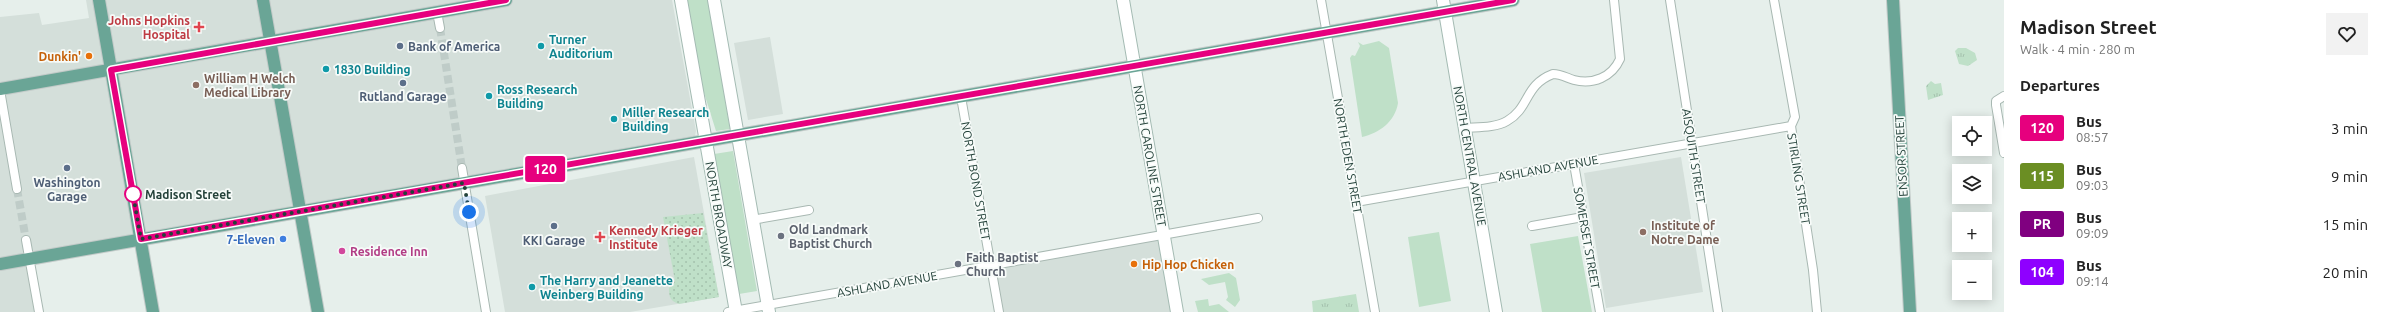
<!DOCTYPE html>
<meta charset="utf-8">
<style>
body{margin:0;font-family:Ubuntu,sans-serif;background:#f2f2f2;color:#222;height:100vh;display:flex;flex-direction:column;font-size:15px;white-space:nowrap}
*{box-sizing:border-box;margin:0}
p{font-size:13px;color:#767676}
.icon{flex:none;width:22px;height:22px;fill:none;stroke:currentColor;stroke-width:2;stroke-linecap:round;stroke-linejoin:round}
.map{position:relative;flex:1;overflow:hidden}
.sheet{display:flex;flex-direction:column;background:#fff;width:380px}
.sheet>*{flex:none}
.badge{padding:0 8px;border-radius:3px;font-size:14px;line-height:26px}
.controls{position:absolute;left:1952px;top:116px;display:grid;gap:8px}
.controls a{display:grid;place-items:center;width:40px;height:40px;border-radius:0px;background:#fff;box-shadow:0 2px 10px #0003;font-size:20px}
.you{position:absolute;width:20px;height:20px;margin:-10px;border:3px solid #fff;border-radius:50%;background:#1a73e8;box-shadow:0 0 0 6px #1a73e833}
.map>.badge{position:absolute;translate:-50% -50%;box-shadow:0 0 0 2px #fff}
h2{padding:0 16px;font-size:15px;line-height:36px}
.round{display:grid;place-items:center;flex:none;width:42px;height:42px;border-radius:0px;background:#f2f2f2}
.summary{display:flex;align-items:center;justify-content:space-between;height:68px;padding:0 16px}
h1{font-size:19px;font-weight:700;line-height:30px}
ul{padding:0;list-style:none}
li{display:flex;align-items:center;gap:12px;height:48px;padding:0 16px}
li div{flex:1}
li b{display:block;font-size:15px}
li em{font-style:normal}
li .badge{min-width:44px;font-weight:700;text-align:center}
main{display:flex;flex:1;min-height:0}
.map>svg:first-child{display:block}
.built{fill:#d4dfda}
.grass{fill:#bfe0c8}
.park{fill:url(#park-tufts)}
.garden{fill:url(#garden-dots)}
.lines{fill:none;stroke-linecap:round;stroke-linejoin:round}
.street-tunnel{stroke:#bfccc8;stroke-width:8;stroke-dasharray:8 4;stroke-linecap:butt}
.street-casing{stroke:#a8b8b2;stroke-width:10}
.secondary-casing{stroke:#a4bbb3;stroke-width:14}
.primary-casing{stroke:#c2cac8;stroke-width:14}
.street{stroke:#fff;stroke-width:8}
.secondary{stroke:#fff;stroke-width:12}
.primary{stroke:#6aa596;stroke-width:12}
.line-casing{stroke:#fff;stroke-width:9}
.line{stroke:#e6007e;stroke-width:6}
.walk{stroke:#24423a;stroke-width:4;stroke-dasharray:0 7.2}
.health-dot{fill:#e0444e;stroke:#f7fbf9;stroke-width:1.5}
.service-dot{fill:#5c6f8a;stroke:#f7fbf9;stroke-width:1.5}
.culture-dot{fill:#0f9aa8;stroke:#f7fbf9;stroke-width:1.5}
.food-dot{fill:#e8710a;stroke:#f7fbf9;stroke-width:1.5}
.education-dot{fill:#8d6e63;stroke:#f7fbf9;stroke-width:1.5}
.stop-dot{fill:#fff;stroke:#e6007e;stroke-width:2}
.worship-dot{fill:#6b7280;stroke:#f7fbf9;stroke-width:1.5}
.shop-dot{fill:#3f7fe0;stroke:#f7fbf9;stroke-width:1.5}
.hotel-dot{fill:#d1479c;stroke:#f7fbf9;stroke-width:1.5}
.labels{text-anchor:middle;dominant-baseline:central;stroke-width:3.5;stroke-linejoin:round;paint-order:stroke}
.health-label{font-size:12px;font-weight:bold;fill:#be3a42;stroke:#f7fbf9;text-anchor:end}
.culture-label{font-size:12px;font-weight:bold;fill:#0d838f;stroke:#f7fbf9;text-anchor:start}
.service-label{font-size:12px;font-weight:bold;fill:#4e5e75;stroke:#f7fbf9}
.food-label{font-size:12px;font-weight:bold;fill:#c56008;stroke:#f7fbf9;text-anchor:end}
.education-label{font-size:12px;font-weight:bold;fill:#785e54;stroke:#f7fbf9;text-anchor:start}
.street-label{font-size:12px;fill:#24423a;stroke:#f7fbf9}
.stop-label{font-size:12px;font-weight:bold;fill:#24423a;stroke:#f7fbf9;text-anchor:start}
.worship-label{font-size:12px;font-weight:bold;fill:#5b616d;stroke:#f7fbf9;text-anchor:start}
.shop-label{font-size:12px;font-weight:bold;fill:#366cbe;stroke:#f7fbf9;text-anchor:end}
.hotel-label{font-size:12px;font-weight:bold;fill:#b23c85;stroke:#f7fbf9;text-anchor:start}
</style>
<main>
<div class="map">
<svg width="2004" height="312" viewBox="0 0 2004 312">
<defs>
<pattern id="park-tufts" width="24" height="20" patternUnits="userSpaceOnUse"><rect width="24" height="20" fill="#bfe0c8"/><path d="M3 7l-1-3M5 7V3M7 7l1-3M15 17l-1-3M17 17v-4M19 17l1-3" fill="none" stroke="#a4c1ad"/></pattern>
<pattern id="garden-dots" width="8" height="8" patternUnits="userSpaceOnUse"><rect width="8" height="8" fill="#bfe0c8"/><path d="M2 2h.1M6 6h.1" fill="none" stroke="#a4c1ad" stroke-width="1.8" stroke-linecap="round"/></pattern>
</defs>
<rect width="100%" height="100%" fill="#e6efeb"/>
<path class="built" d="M86,0H672L696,131L695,136L140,234L27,256L37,312H0V17L39,13L42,25L89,18Z
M770,37L783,114L748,120L734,43Z
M694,157L719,297L630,312H505L485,196Z
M1681,157L1703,292L1606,308L1584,173Z
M1165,237L1177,312H999L992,266Z"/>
<path class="grass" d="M687,0H708L730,129L716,131L700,80Z
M1379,41L1389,48L1398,103C1395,122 1379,133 1362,137L1350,58L1352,55L1355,56L1360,46L1358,42L1363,45Z
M733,151L757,291L739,294L714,154Z
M1439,232L1451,301L1419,307L1408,237Z
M1578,236L1592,312H1542L1530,244Z
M1229,273L1236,278L1240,300L1235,307L1226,300L1228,297L1225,282L1209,285L1201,279Z
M1208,299L1209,306L1219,304L1229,312H1198L1195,301Z"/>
<path class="park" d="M1958,48H1966L1975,53L1977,60L1968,66L1959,64L1955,51Z
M1931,81L1935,84L1941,83L1943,95L1928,100L1926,86Z
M1356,294L1359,312H1313L1312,301Z"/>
<path class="garden" d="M703,213L719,297L679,304C670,301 669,297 669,288L675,281L663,217Z"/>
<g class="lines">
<path class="street-tunnel" d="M440,28L462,168
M17,189L26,240"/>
<defs>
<path id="street" d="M1321,0L1375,312
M1670,0L1718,312
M1774,0L1795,117L1791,126L1813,270L1817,312
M437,12L440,28
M0,90L17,189
M2004,96L1996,101V105L2004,153
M961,97L999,312
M1465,128C1478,127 1495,128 1507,121C1530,108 1524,85 1553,74C1561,74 1567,78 1574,80C1593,85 1612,77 1620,59L1614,0
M1574,164L1600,312
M462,168L486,312
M1356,202L1791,126
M752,220L809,210
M1532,226L1583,217
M26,240L39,312
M728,312L1258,218"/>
<path id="secondary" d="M681,0L736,312
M714,0L769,312
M1123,0L1177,312
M1443,0L1496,312"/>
<path id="primary" d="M99,0L153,312
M263,0L318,312
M1893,0L1910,312
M0,89L506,0
M0,264L1513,0"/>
</defs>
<use href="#street" class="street-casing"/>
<use href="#secondary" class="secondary-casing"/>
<use href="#primary" class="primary-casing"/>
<use href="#street" class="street"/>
<use href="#secondary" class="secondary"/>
<use href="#primary" class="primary"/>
</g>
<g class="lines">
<defs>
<path id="line" d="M506,0L111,70L141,239L1513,0"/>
</defs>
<use href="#line" class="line-casing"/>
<use href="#line" class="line"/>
<path class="walk" d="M133,194L132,189L141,239L464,183L469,212"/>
</g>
<g class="health-dot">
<path d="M197 21h4v4h4v4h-4v4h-4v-4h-4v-4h4z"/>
<path d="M598 231h4v4h4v4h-4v4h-4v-4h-4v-4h4z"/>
</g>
<g class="service-dot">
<circle cx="400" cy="46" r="4"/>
<circle cx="403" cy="83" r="4"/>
<circle cx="67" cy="168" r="4"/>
<circle cx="554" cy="226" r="4"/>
</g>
<g class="culture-dot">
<circle cx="541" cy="46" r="4"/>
<circle cx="326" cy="69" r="4"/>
<circle cx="489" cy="96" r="4"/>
<circle cx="614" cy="119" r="4"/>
<circle cx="532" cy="287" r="4"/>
</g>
<g class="food-dot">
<circle cx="89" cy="56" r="4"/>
<circle cx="1134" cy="264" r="4"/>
</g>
<g class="education-dot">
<circle cx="196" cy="85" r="4"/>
<circle cx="1643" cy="232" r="4"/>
</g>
<circle class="stop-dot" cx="133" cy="194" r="8"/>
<g class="worship-dot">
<circle cx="781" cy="236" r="4"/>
<circle cx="958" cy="264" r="4"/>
</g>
<circle class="shop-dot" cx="283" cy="239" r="4"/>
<circle class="hotel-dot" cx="342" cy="251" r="4"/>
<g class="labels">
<g class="health-label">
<text x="190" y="20">Johns Hopkins<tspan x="190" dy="14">Hospital</tspan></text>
<text x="609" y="230" text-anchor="start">Kennedy Krieger<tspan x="609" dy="14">Institute</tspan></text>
</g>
<g class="culture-label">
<text x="549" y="39">Turner<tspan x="549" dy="14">Auditorium</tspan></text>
<text x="334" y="69">1830 Building</text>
<text x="497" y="89">Ross Research<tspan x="497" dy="14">Building</tspan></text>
<text x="622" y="112">Miller Research<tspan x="622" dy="14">Building</tspan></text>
<text x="540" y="280">The Harry and Jeanette<tspan x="540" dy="14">Weinberg Building</tspan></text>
</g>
<g class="service-label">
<text x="408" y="46" text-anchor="start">Bank of America</text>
<text x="403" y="96">Rutland Garage</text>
<text x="67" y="182">Washington<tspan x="67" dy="14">Garage</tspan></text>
<text x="554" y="240">KKI Garage</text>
</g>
<g class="food-label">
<text x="81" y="56">Dunkin'</text>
<text x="1142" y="264" text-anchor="start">Hip Hop Chicken</text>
</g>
<g class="education-label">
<text x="204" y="78">William H Welch<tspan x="204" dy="14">Medical Library</tspan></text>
<text x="1651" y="225">Institute of<tspan x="1651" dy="14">Notre Dame</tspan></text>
</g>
<g class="street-label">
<text transform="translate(1150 156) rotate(80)">NORTH CAROLINE STREET</text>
<text transform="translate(1348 156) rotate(80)">NORTH EDEN STREET</text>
<text transform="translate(1470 156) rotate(80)">NORTH CENTRAL AVENUE</text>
<text transform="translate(1694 156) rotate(81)">AISQUITH STREET</text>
<text transform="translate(1901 156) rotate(-93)">ENSOR STREET</text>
<text transform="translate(1548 168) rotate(-10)">ASHLAND AVENUE</text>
<text transform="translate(1799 179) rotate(81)">STIRLING STREET</text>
<text transform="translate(976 181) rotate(80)">NORTH BOND STREET</text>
<text transform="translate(719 215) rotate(80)">NORTH BROADWAY</text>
<text transform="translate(1587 238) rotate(80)">SOMERSET STREET</text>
<text transform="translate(887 284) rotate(-10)">ASHLAND AVENUE</text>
</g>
<g class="stop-label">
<text x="145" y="194">Madison Street</text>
</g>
<g class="worship-label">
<text x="789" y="229">Old Landmark<tspan x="789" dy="14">Baptist Church</tspan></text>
<text x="966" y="257">Faith Baptist<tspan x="966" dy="14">Church</tspan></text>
</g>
<g class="shop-label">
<text x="275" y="239">7-Eleven</text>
</g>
<g class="hotel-label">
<text x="350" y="251">Residence Inn</text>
</g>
</g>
</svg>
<div class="controls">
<a><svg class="icon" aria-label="locate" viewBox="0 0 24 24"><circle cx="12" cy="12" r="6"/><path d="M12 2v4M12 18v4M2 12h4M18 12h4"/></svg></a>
<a><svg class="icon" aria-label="layers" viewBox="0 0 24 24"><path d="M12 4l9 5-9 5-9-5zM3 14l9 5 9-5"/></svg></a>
<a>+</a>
<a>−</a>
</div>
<div class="you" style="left:469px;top:212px"></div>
<b class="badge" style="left:545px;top:169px;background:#e6007e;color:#fff">120</b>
</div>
<section class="sheet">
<div class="summary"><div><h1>Madison Street</h1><p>Walk · 4 min · 280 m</p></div><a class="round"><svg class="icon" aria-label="heart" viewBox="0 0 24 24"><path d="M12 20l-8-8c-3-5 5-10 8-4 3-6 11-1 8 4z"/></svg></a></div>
<h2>Departures</h2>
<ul>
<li><span class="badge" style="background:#e6007e;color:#fff">120</span><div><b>Bus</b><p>08:57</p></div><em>3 min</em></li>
<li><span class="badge" style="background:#6b8e23;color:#fff">115</span><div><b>Bus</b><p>09:03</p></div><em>9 min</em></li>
<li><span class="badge" style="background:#800080;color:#fff">PR</span><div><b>Bus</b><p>09:09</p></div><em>15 min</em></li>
<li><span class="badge" style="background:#8f00ff;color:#fff">104</span><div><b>Bus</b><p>09:14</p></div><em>20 min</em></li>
</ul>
</section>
</main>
